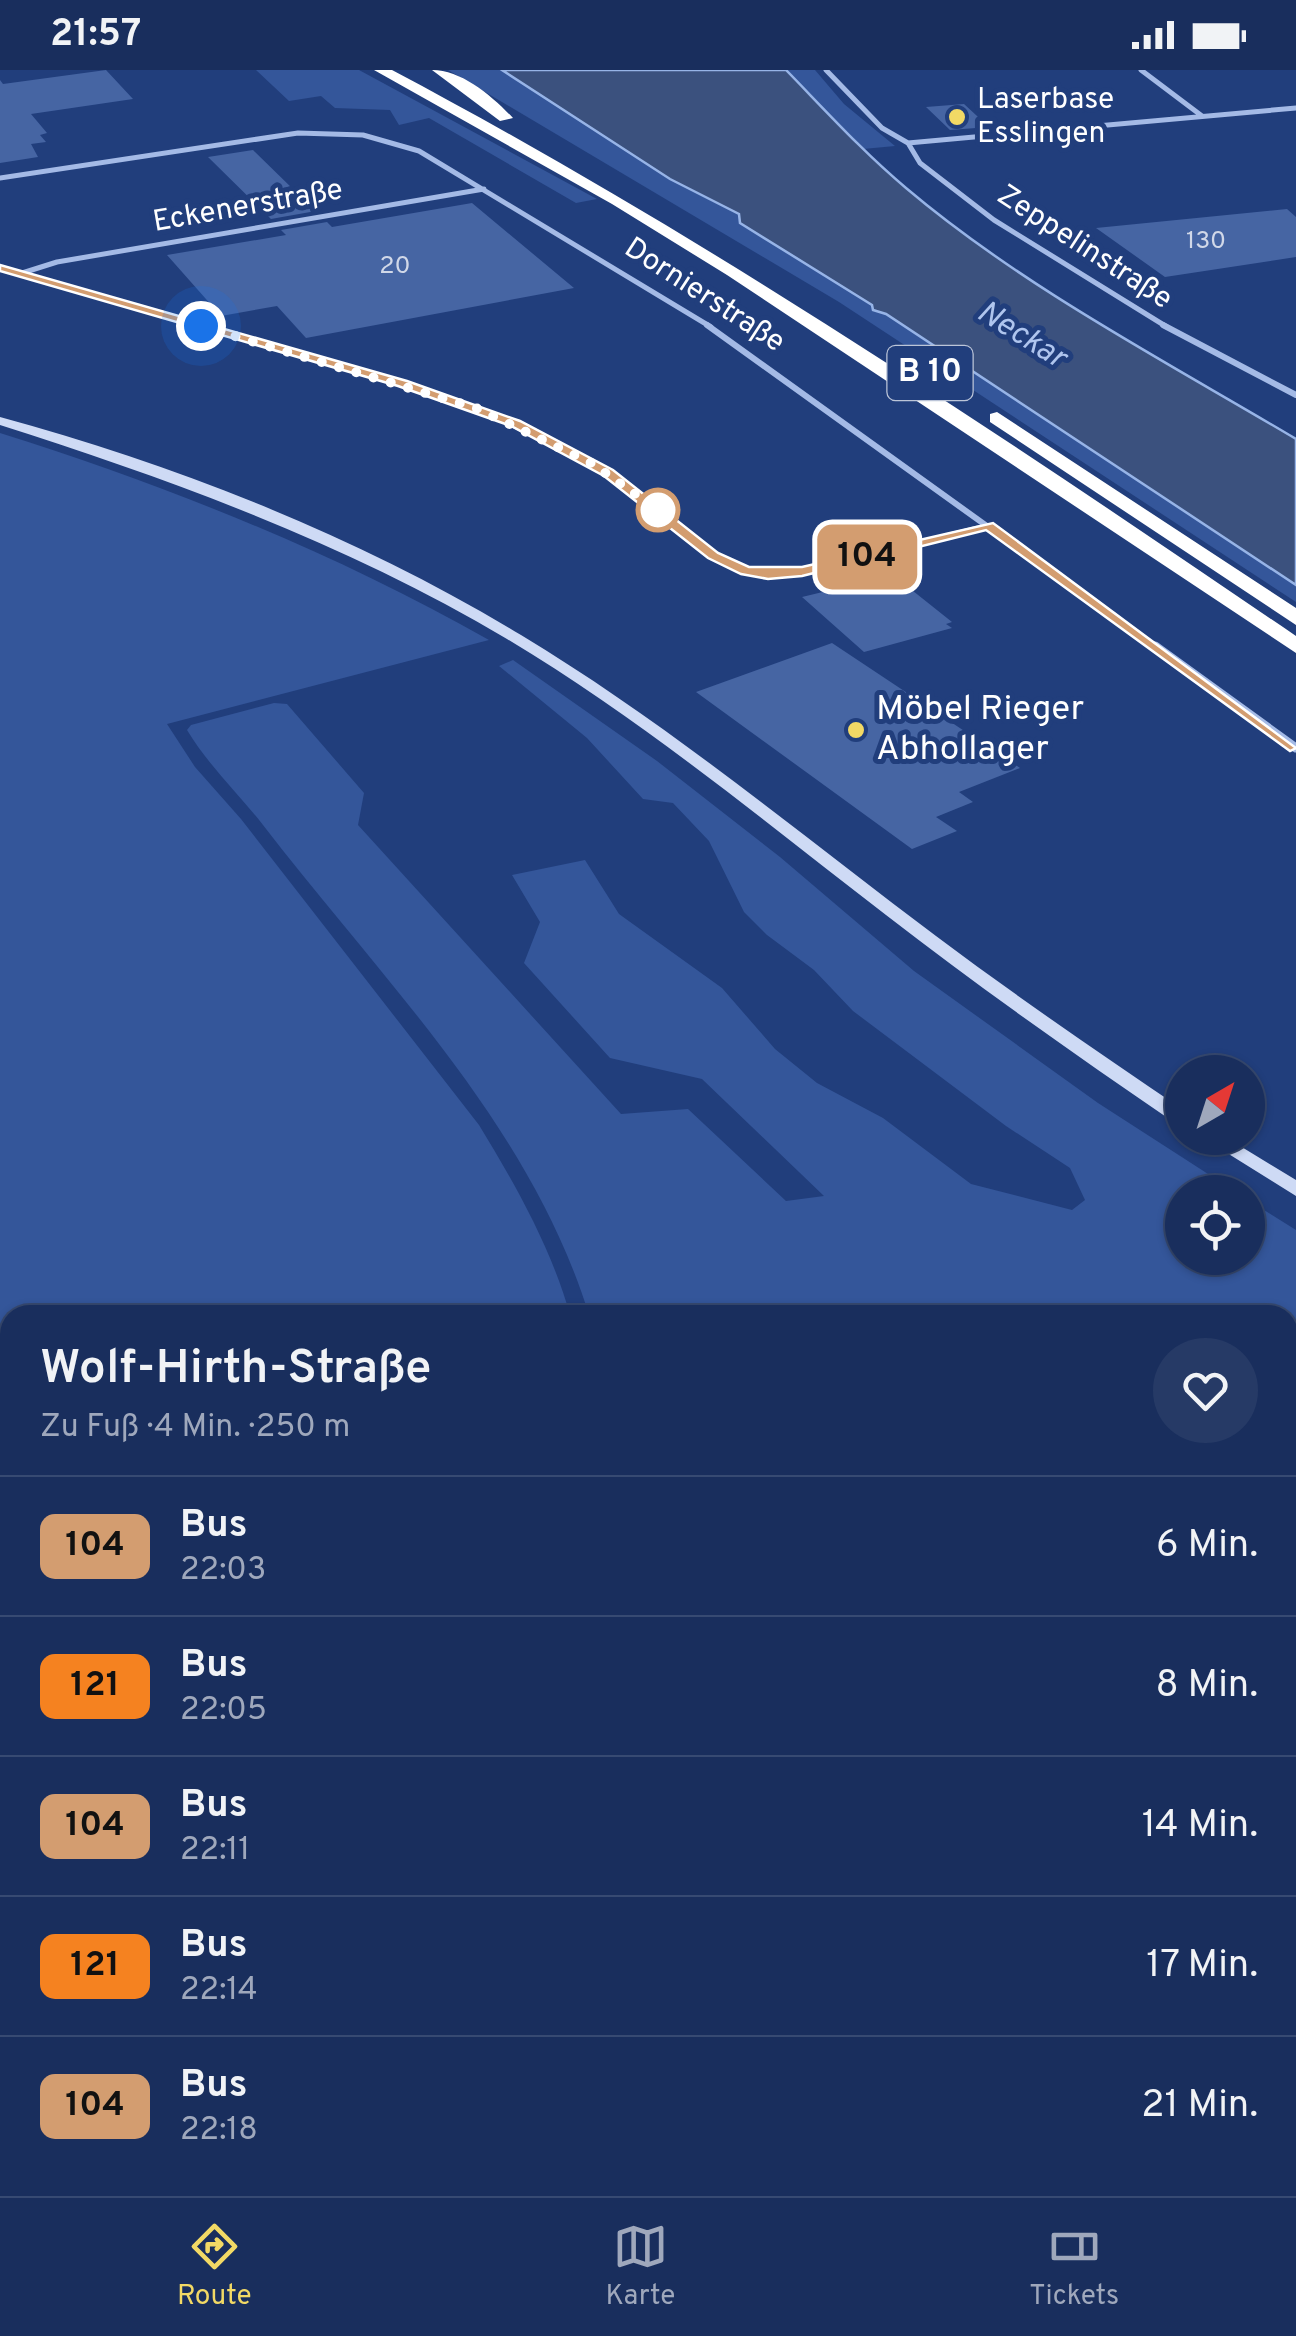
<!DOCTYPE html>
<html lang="de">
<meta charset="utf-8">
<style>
body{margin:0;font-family:Overpass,sans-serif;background:#263a66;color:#f1f3f6;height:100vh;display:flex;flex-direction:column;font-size:38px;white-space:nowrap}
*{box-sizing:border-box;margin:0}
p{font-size:32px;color:#9fa8bc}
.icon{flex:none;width:55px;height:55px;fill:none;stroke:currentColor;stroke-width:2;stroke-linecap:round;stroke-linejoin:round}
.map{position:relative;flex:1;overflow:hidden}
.sheet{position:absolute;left:0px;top:1235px;width:1298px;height:892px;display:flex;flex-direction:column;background:#192e5d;border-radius:30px 30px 0 0;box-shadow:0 2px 8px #0004,0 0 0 2px #374a72}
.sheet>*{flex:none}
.badge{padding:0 20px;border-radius:15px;font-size:35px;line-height:65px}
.needle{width:65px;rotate:39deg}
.controls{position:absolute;left:1165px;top:985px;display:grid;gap:20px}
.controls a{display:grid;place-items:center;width:100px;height:100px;border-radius:50%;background:#192e5d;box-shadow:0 2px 8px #0004,0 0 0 2px #374a72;font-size:50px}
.you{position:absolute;width:50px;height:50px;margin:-25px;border:8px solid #fff;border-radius:50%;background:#1a73e8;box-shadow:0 0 0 15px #1a73e833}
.map>.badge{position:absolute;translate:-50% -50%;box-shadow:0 0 0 5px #fff}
.round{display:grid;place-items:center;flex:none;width:105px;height:105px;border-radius:52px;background:#263a66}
.headline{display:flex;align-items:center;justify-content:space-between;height:170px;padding:0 40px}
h1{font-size:48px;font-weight:600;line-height:75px}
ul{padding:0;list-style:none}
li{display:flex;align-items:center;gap:30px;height:140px;padding:0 40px;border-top:2px solid #374a72}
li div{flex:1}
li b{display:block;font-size:38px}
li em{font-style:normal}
li .badge{min-width:110px;font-weight:700;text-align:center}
.status{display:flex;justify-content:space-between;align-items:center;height:70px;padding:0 50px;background:#192e5d;direction:ltr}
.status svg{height:28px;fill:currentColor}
.tab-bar{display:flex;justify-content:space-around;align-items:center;height:140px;border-top:2px solid #374a72;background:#192e5d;font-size:28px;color:#9fa8bc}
.tab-bar a{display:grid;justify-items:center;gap:5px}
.tab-bar .on{color:#f2d965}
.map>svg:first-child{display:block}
.green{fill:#34569a}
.water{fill:#3b517e;stroke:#97b4e7;stroke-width:2.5}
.building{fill:#4665a3}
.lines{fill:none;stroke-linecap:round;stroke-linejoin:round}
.street-far2{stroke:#a4bae6;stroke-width:5}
.street-far1{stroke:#a4bae6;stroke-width:6}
.street{stroke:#a4bae6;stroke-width:9}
.secondary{fill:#cedaf5;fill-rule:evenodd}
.highway{fill:#fff;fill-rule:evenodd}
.line{fill:#d39d70;stroke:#fff;stroke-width:2.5}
.walk{stroke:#fff;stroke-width:10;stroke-dasharray:0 18}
.poi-dot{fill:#f2d965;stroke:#213e7c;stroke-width:4}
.stop-dot{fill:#fff;stroke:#d39d70;stroke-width:5}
.labels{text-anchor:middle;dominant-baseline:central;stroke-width:10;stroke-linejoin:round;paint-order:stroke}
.far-number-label{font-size:25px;fill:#d1d8e8}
.far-poi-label{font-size:30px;fill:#fff;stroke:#213e7c;text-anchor:start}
.far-street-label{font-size:30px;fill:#fff;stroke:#213e7c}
.far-water-label{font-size:32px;font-style:italic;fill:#afc5ee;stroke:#213e7c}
.shield{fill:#213e7c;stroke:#bcc5d8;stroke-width:2.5}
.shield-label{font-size:32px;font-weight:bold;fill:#fff}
.poi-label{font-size:35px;fill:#fff;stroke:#213e7c;text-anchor:start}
</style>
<div class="status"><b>21:57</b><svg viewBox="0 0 49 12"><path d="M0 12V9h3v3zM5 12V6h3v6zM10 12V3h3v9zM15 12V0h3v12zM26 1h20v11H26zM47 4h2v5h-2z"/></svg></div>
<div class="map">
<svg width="1296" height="2126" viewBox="0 0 1296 2126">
<rect width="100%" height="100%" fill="#213e7c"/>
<path class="green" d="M256,0H359L597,129L576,133L429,48L399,55L390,40L335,38L321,26L289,31Z
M448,0H502L670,109L739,144L740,153L872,235L873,240L886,244L1296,515V532L839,232Z
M786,0H815L844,34L895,76L863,79Z
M0,363C171,417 333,482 489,570L167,654L195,697L241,749L479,1055C515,1114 551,1177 570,1245H10V2118H1288V1245H589C530,1054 382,910 263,755C238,723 208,695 187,660L191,655L274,633L287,634L364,723L358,755L621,1044L688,1039L786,1131L824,1126L702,1009L610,988L524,893L540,852L512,805L585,790L619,844L722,918L775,979L817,1013L883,1048L971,1114L1072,1140L1085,1130L1070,1098L1006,1056L853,941L814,900L767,865L744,842L709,771L673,733L643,729L587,668L499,596L513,590L657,691L780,787L914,901L1098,1033L1236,1122H1182V1188H1248V1130L1296,1160V2126H0Z"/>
<path class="water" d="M502,0H786C825,40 863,82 906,118C1023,217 1165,291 1296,369V515L886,244L873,240L872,235L740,153L739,144L670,109Z"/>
<path class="building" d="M106,0L133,29L31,44L47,63L40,65L46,72L31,74L38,87L0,93V10L3,14Z
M964,34L989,57L950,60L926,37Z
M253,80L296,122L316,141L271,149L208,87Z
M472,133L574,218L306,268L277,236L221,246L167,185L286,165L281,160L327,152L332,157Z
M1287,139L1296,147V187L1165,207L1096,158Z
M893,505L952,552L946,554L952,558L864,582L802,527Z
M832,573L1020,698L959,722L973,732L936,747L957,761L912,779L696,622Z"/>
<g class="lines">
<path class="street-far2" d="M826,0L882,58L908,73L920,93L994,150L1167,257
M1141,0L1202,46
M908,73L1296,38
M0,108L298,63L363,65L419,81L711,257
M0,198L205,257
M19,204L57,192L484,119"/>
<path class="street-far1" d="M197,255L402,314L496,346L608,403L713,485L746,501L803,502L988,456
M707,255L1158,579
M1163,255L1296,325"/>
<path class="street" d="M1155,576L1296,678"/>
<path class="secondary" d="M0,347C180,396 361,468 521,565C667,653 799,763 936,866C1016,926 1099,983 1182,1039V1054L1175,1053C1077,986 980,918 886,845C763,750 642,650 507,569C349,475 176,411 0,355Z
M1203,1068H1227L1296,1110V1126Z"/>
<path class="highway" d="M374,0H392C707,167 1001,365 1296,566V583L727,205L612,134Z
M432,0C462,0 492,26 513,48L500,51Z
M997,342L1296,538V555L990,352V344Z"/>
</g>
<path class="line" d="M0,195L407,311L520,351L613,400L718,483L749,497H802L993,453L1296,678L1290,681L986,460L802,506L768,509L741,504L708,488L604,406L511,356L398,316L0,201Z"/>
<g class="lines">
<path class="walk" d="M201,256L476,338L591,393L658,440"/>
</g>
<g class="poi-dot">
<circle cx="957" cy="47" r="10"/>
<circle cx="856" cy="660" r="10"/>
</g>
<circle class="stop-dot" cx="658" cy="440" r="20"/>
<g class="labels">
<g class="far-number-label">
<text x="1206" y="172">130</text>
<text x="395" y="197">20</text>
</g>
<g class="far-poi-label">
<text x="977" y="30">Laserbase<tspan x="977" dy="34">Esslingen</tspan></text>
</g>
<g class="far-street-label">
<text transform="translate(248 137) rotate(-10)">Eckenerstraße</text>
<text transform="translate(1084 178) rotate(33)">Zeppelinstraße</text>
<text transform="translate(704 226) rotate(33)">Dornierstraße</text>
</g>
<g class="far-water-label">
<text transform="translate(1021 266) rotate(32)">Neckar</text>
</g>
<rect class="shield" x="887.5" y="276" width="85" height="54" rx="8"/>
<g class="shield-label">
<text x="930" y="303">B 10</text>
</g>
<g class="poi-label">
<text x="876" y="640">Möbel Rieger<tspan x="876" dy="40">Abhollager</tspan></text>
</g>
</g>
</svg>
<div class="controls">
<a><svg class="needle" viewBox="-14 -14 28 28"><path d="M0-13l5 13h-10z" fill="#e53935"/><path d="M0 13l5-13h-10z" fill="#9fa8bc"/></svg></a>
<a><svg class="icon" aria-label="locate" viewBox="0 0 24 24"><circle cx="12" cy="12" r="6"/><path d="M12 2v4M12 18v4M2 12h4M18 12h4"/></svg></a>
</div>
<div class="you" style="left:201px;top:256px"></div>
<b class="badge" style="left:867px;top:487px;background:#d39d70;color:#111">104</b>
<section class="sheet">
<div class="headline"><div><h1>Wolf-Hirth-Straße</h1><p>Zu Fuß · 4 Min. · 250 m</p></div><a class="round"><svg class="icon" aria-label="heart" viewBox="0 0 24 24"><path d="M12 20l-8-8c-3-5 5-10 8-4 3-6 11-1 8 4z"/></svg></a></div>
<ul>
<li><span class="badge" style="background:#d39d70;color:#111">104</span><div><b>Bus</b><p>22:03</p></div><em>6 Min.</em></li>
<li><span class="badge" style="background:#f58220;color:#111">121</span><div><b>Bus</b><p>22:05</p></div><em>8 Min.</em></li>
<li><span class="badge" style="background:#d39d70;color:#111">104</span><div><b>Bus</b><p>22:11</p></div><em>14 Min.</em></li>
<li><span class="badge" style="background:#f58220;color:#111">121</span><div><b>Bus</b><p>22:14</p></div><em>17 Min.</em></li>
<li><span class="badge" style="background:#d39d70;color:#111">104</span><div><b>Bus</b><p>22:18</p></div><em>21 Min.</em></li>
</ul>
</section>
</div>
<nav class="tab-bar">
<a class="on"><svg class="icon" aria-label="directions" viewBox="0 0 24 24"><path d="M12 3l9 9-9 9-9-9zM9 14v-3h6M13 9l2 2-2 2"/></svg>Route</a>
<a><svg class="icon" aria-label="map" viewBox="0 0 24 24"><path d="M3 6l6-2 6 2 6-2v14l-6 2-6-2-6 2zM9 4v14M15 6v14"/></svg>Karte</a>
<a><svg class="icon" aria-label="tickets" viewBox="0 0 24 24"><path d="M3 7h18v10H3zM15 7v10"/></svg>Tickets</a>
</nav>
